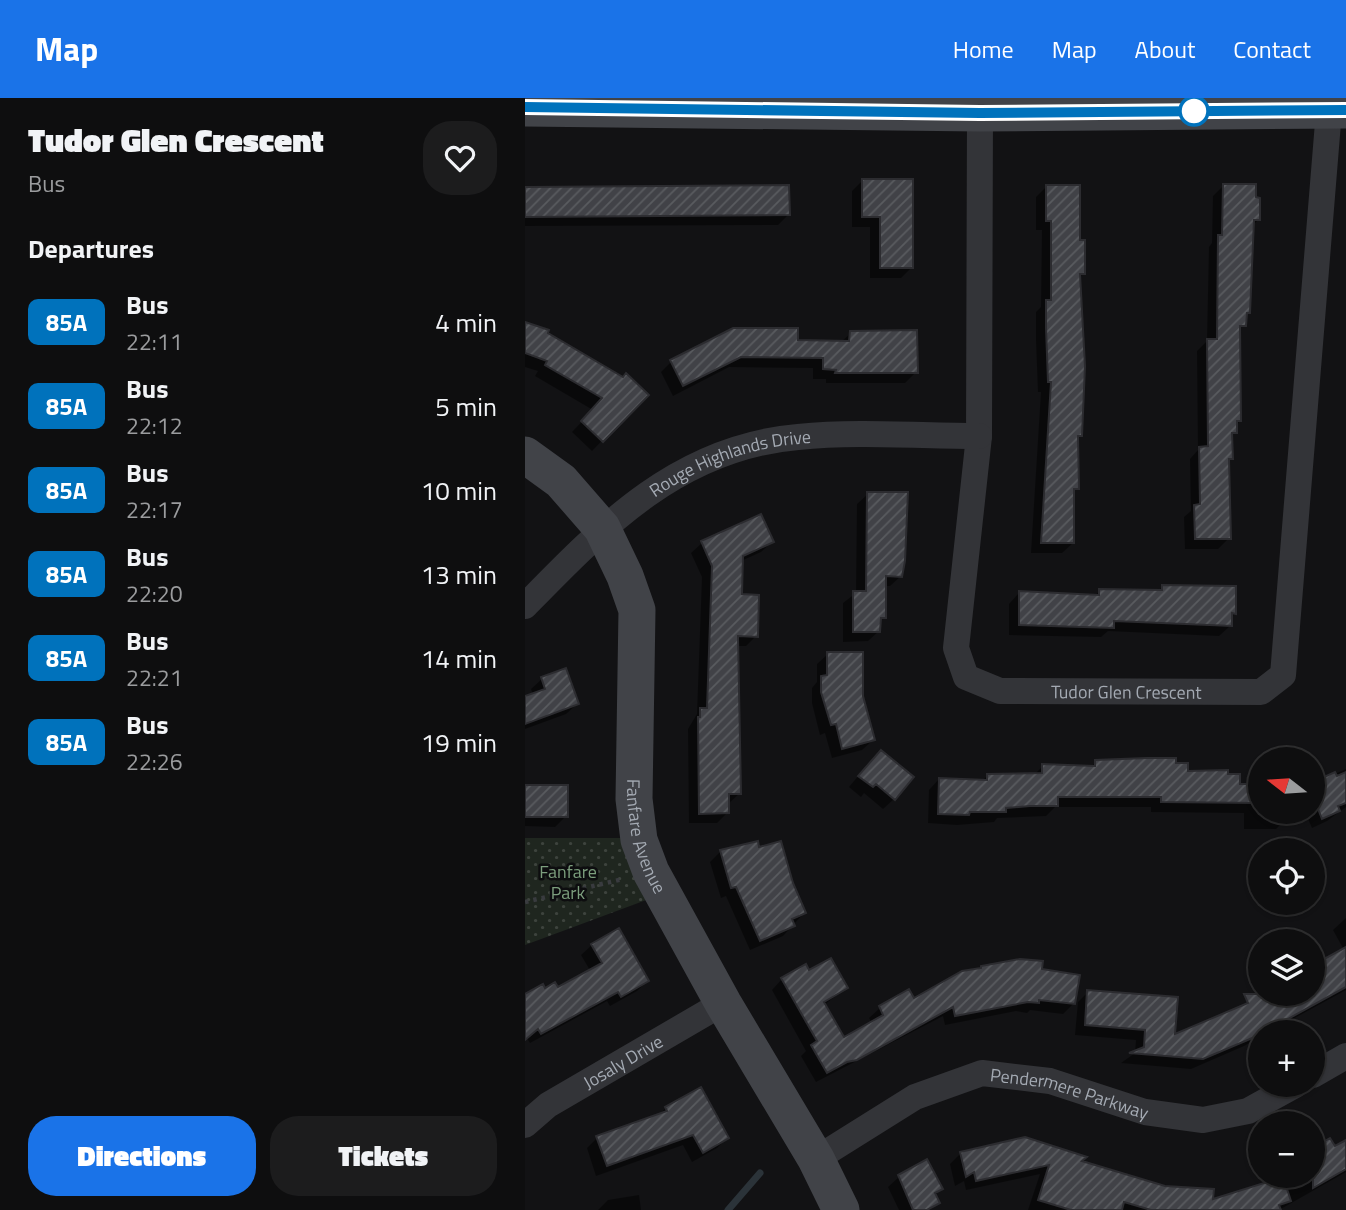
<!DOCTYPE html>
<meta charset="utf-8">
<style>
body{margin:0;font-family:"Titillium Web",sans-serif;background:#1c1c1d;color:#f1f3f6;height:100vh;display:flex;flex-direction:column;font-size:26px;white-space:nowrap}
*{box-sizing:border-box;margin:0}
p{font-size:23px;color:#9b9c9e}
.icon{flex:none;width:38px;height:38px;fill:none;stroke:currentColor;stroke-width:2;stroke-linecap:round;stroke-linejoin:round}
.map{position:relative;flex:1;overflow:hidden}
.side{display:flex;flex-direction:column;background:#0e0e0f;width:525px}
.side>*{flex:none}
.badge{padding:0 14px;border-radius:10px;font-size:24px;line-height:46px}
.needle{width:46px;rotate:287deg}
.controls{position:absolute;left:723px;top:649px;display:grid;gap:14px}
.controls a{display:grid;place-items:center;width:77px;height:77px;border-radius:50%;background:#0e0e0f;box-shadow:0 2px 5px #0004,0 0 0 2px #2e2e2f;font-size:35px}
.map>.badge{position:absolute;translate:-50% -50%;box-shadow:0 0 0 4px #fff}
h2{padding:0 28px;font-size:26px;line-height:63px}
.round{display:grid;place-items:center;flex:none;width:74px;height:74px;border-radius:28px;background:#1c1c1d}
.overview{display:flex;align-items:center;justify-content:space-between;height:119px;padding:0 28px}
h1{font-size:33px;font-weight:800;line-height:52px}
.primary-button{display:flex;gap:14px;margin-top:auto;padding:14px 28px}
.primary-button a{flex:1;height:80px;border-radius:28px;background:#1a73e8;color:#fff;font-size:28px;font-weight:800;line-height:80px;text-align:center}
.primary-button a+a{background:#1c1c1d;color:#f1f3f6}
ul{padding:0;list-style:none}
li{display:flex;align-items:center;gap:21px;height:84px;padding:0 28px}
li div{flex:1}
li b{display:block;font-size:26px}
li em{font-style:normal}
li .badge{min-width:77px;font-weight:700;text-align:center}
header{display:flex;align-items:center;gap:42px;box-sizing:border-box;height:98px;padding:0 35px;background:#1a73e8;color:#fff}
header strong{font-size:33px}
nav{display:flex;gap:38px;margin-inline-start:auto;font-size:24px}
main{display:flex;flex:1;min-height:0}
.map>svg:first-child{display:block}
.grass{fill:url(#grass-dots)}
.shadow{fill:#0007}
.lines{fill:none;stroke-linecap:round;stroke-linejoin:round}
.stream{stroke:#2b3339;stroke-width:7}
.building{fill:url(#building-hatch);stroke:#2c2c30;stroke-width:2}
.path{stroke:#393b3f;stroke-width:4.5;stroke-dasharray:3.5 5;stroke-linecap:butt}
.street{stroke:#333438;stroke-width:26}
.secondary{stroke:#414348;stroke-width:37}
.line-casing{stroke:#fff;stroke-width:16}
.line{stroke:#0072bc;stroke-width:10}
.stop-dot{fill:#fff;stroke:#0072bc;stroke-width:3.5}
.labels{text-anchor:middle;dominant-baseline:central;stroke-width:5;stroke-linejoin:round;paint-order:stroke}
.street-label{font-size:18px;fill:#a4aab3;stroke:#0d0d0f}
.park-label{font-size:18px;fill:#7c9e7d;stroke:#0d0d0f}
</style>
<header>
<strong>Map</strong>
<nav><a>Home</a><a>Map</a><a>About</a><a>Contact</a></nav>
</header>
<main>
<section class="side">
<div class="overview"><div><h1>Tudor Glen Crescent</h1><p>Bus</p></div><a class="round"><svg class="icon" aria-label="heart" viewBox="0 0 24 24"><path d="M12 20l-8-8c-3-5 5-10 8-4 3-6 11-1 8 4z"/></svg></a></div>
<h2>Departures</h2>
<ul>
<li><span class="badge" style="background:#0072bc;color:#fff">85A</span><div><b>Bus</b><p>22:11</p></div><em>4 min</em></li>
<li><span class="badge" style="background:#0072bc;color:#fff">85A</span><div><b>Bus</b><p>22:12</p></div><em>5 min</em></li>
<li><span class="badge" style="background:#0072bc;color:#fff">85A</span><div><b>Bus</b><p>22:17</p></div><em>10 min</em></li>
<li><span class="badge" style="background:#0072bc;color:#fff">85A</span><div><b>Bus</b><p>22:20</p></div><em>13 min</em></li>
<li><span class="badge" style="background:#0072bc;color:#fff">85A</span><div><b>Bus</b><p>22:21</p></div><em>14 min</em></li>
<li><span class="badge" style="background:#0072bc;color:#fff">85A</span><div><b>Bus</b><p>22:26</p></div><em>19 min</em></li>
</ul>
<div class="primary-button"><a>Directions</a><a>Tickets</a></div>
</section>
<div class="map">
<svg width="821" height="1112" viewBox="0 0 821 1112">
<defs>
<pattern id="grass-dots" width="8" height="8" patternUnits="userSpaceOnUse" patternTransform="scale(1.75)"><rect width="8" height="8" fill="#1f261f"/><path d="M2 2h.1M6 6h.1" fill="none" stroke="#3d433d" stroke-width="1.8" stroke-linecap="round"/></pattern>
<pattern id="building-hatch" width="6" height="6" patternUnits="userSpaceOnUse" patternTransform="scale(1.75)"><rect width="6" height="6" fill="#414247"/><path d="M-1 1l2-2M0 6l6-6M5 7l2-2" fill="none" stroke="#595b5f"/></pattern>
</defs>
<rect width="100%" height="100%" fill="#121214"/>
<path class="grass" d="M0,740H105L132,798L0,847Z"/>
<path class="shadow" d="M337,83L386,170L376,180H345V129H327V93Z
M699,87L733,122L727,128L723,214L713,233L715,322L706,339L707,360L702,365L704,440L693,451H660L659,419L666,413L665,361L673,352L672,253L682,243L684,149L687,145L688,98Z
M521,89L553,143L559,175L553,180L555,337L552,341V390L547,395L548,445L537,455H506L516,294H513L511,242V214L516,209L517,132H511V99Z
M0,90L263,117L253,127L0,128Z
M0,226L121,297L67,353L47,334L68,312L10,278L13,273L0,269Z
M326,235L391,274L380,285H301V281H288V270L204,269L148,298L136,274L146,264L271,243L316,244Z
M343,396L376,478L365,488H359V519L354,525V533L343,543L318,544V505L331,495L332,406Z
M235,418L247,444L236,454L216,463V498L231,538L221,548H212L215,695L203,706V714L192,725H164L163,631L172,616L177,479L166,455L177,445Z
M638,488L709,515L705,528L694,538L583,533L576,539L484,537V506L494,495L569,498L575,493H633Z
M303,556L336,598L348,642L337,652L307,660L300,635L295,637L287,605V590L292,584V566Z
M17,581L52,606L41,616L0,631V600L8,597L6,591Z
M345,664L369,701L358,711L339,695L336,699L324,689Z
M571,664L649,667L661,675L713,688H735V714H762V720L751,731H719V715L626,714V709H530L521,718L472,720L469,724L432,727L403,725L404,692L414,681L457,683L463,677L510,676L518,668L566,669Z
M821,671V709L802,723L787,730L780,714H788V686Z
M0,688L41,718L30,729L0,728Z
M233,751L266,786L279,815L258,838L225,852L201,798L196,800L185,764L196,753Z
M821,820V892L744,934H735V939L719,948L666,971L596,965L610,955L611,942L550,937L553,904L563,894L648,939L746,896H788V870L819,852L808,832Z
M67,847L122,883L112,893L85,908L82,903L5,945L2,940L0,942V898L33,892L66,874L56,857Z
M456,869L515,872L549,905L538,916L505,912L502,915L491,913L420,927L418,918L291,984L276,958L281,953L247,892L257,881L284,875L321,890L299,907L319,941L347,925L344,920L355,910L383,894L389,902Z
M141,1010L202,1040L192,1050L167,1064L158,1047L71,1078L62,1050L72,1040L133,1018Z
M805,1043L809,1051L821,1044V1074L754,1112H503L515,1076L441,1092L439,1083L430,1088L425,1066L436,1055L555,1064L686,1103L757,1081L756,1078H788V1052Z
M401,1063L416,1091L409,1098L413,1105L405,1112H374L363,1089L374,1079Z
M114,1097L116,1112H73L83,1102Z"/>
<g class="lines">
<path class="stream" d="M203,1112L235,1075"/>
</g>
<path class="building" d="M337,81H388V170H355V119H337Z
M698,86H731V99L735,100V122H729L725,215H722L721,228H715L716,323H712V335H707L708,361H704L706,441H670L669,407L675,406L674,349L683,348L682,241H692L693,137H697Z
M264,87L265,117L0,119V89Z
M521,87H555V142H560V176H555L560,268L557,338H553L554,391H549V445H516L526,284H523L521,230V202H526V123H521Z
M0,224L24,232L23,235L98,279L101,275L124,297L78,344L56,323L77,300L20,267L22,263L0,255Z
M208,230H273V242L324,243L325,233L392,232L393,275H310L311,272L298,271V260L216,259L158,288L145,262Z
M342,394H383L380,463L377,479L361,478V520H356L355,534H328V493H341Z
M236,416L249,444L218,458L217,496L234,497L233,539L213,538L216,696H204V715L174,716L173,619H175V610H182L187,468L176,443Z
M637,487L711,488V516L707,515V528L589,523V530L494,527V493L574,497V491L637,492Z
M302,554H338V598L350,642L317,651L311,626L306,627L296,594V578L302,577Z
M41,570L54,606L0,626V598L20,591L16,579Z
M356,652L389,679L370,702L351,686L348,689L333,678Z
M622,660H651V665H663V673L703,672V676H715V686H735V705L636,704V699H533V708H505L481,710V714H445L444,717L413,716L414,680L462,682V676L517,675V666L570,668V662Z
M810,674L812,678L821,674V705L813,708L815,713L797,721L788,698V684Z
M0,687H43V719H0Z
M233,743L234,749L256,743L268,785L281,815L267,821L270,828L235,843L211,789L206,790L195,752Z
M94,830L124,883L96,899L93,894L16,936L13,931L0,942V896L18,886L20,890L30,884L33,889L77,865L66,846Z
M821,849V889L732,938L678,961L604,955L619,949L620,932L560,927L562,892L653,899L650,936L723,905L719,896H788V867Z
M306,860L323,890L299,904L319,939L358,917L354,908L384,891L389,900L437,873L456,870V868L495,861L518,863L517,871L555,877L550,906L514,902V905L503,904L430,918L428,909L332,962L322,964L302,975L286,947L292,943L256,880L281,866L284,872Z
M176,989L204,1040L178,1055L168,1037L82,1068L71,1038L142,1013L140,1009Z
M500,1039L562,1059L557,1063L640,1088L689,1091L688,1101L758,1079L766,1103L754,1107L756,1112H626L599,1104L597,1112H546L513,1102L524,1067L451,1083L449,1074L441,1079L435,1054Z
M805,1040L810,1048L821,1042V1071L788,1090V1050Z
M402,1061L418,1091L410,1095L415,1105L402,1112H388L373,1077Z"/>
<g class="lines">
<path class="path" d="M0,804L98,781"/>
<g class="street">
<path id="s1" d="M455,15L454,338L431,550L441,579L475,593L736,594L758,577L805,0"/>
<path id="s2" d="M0,508C78,428 154,349 273,339C333,333 394,338 454,338"/>
<path d="M788,977L821,958"/>
<path id="s3" d="M0,1027L23,1007L198,905"/>
<path id="s4" d="M291,1061L390,999L457,975L525,983L620,1014L678,1022L723,1013L770,987"/>
</g>
<g class="secondary">
<path d="M0,10L455,15L821,12"/>
<path id="s5" d="M0,357L36,383L77,430L100,478L112,512L109,701L114,742L126,774L198,905L291,1061L316,1112"/>
</g>
</g>
<g class="lines">
<defs>
<path id="line" d="M0,9L455,15L821,12"/>
</defs>
<use href="#line" class="line-casing"/>
<use href="#line" class="line"/>
</g>
<circle class="stop-dot" cx="669" cy="13" r="14"/>
<g class="labels">
<g class="street-label">
<text stroke="none"><textPath href="#s2" startOffset="256">Rouge Highlands Drive</textPath></text>
<text stroke="none"><textPath href="#s1" startOffset="730">Tudor Glen Crescent</textPath></text>
<text stroke="none"><textPath href="#s5" startOffset="424">Fanfare Avenue</textPath></text>
<text stroke="none"><textPath href="#s3" startOffset="117">Josaly Drive</textPath></text>
<text stroke="none"><textPath href="#s4" startOffset="278">Pendermere Parkway</textPath></text>
</g>
<g class="park-label">
<text x="43" y="773">Fanfare<tspan x="43" dy="21">Park</tspan></text>
</g>
</g>
</svg>
<div class="controls">
<a><svg class="needle" viewBox="-14 -14 28 28"><path d="M0-13l5 13h-10z" fill="#e53935"/><path d="M0 13l5-13h-10z" fill="#9b9c9e"/></svg></a>
<a><svg class="icon" aria-label="locate" viewBox="0 0 24 24"><circle cx="12" cy="12" r="6"/><path d="M12 2v4M12 18v4M2 12h4M18 12h4"/></svg></a>
<a><svg class="icon" aria-label="layers" viewBox="0 0 24 24"><path d="M12 4l9 5-9 5-9-5zM3 14l9 5 9-5"/></svg></a>
<a>+</a>
<a>−</a>
</div>
</div>
</main>
